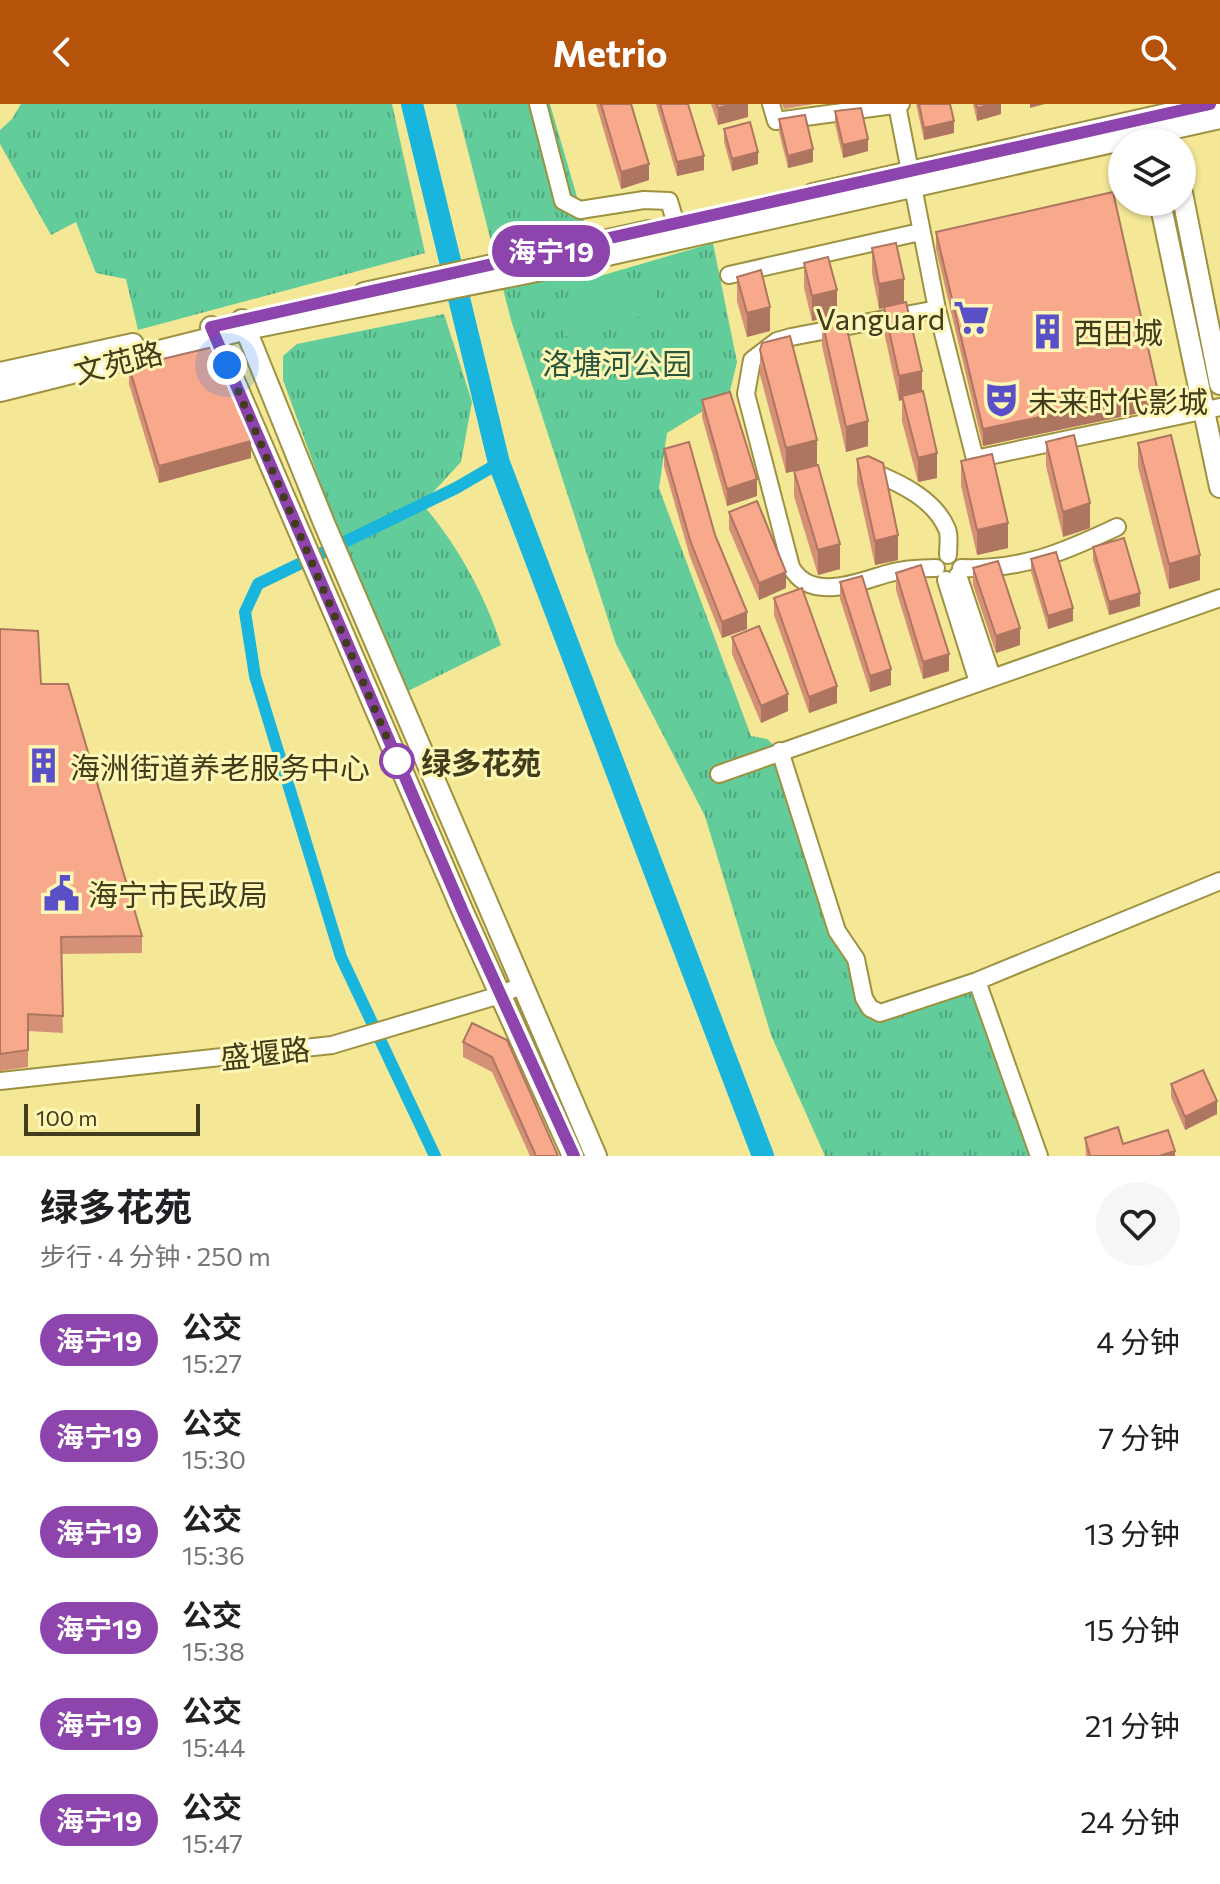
<!DOCTYPE html>
<html lang="zh">
<meta charset="utf-8">
<style>
body{margin:0;font-family:Commissioner,"Noto Sans SC",sans-serif;background:#f6f6f6;color:#202124;height:100vh;display:flex;flex-direction:column;font-size:30px;white-space:nowrap}
*{box-sizing:border-box;margin:0}
p{font-size:26px;color:#757577}
.icon{flex:none;width:44px;height:44px;fill:none;stroke:currentColor;stroke-width:2;stroke-linecap:round;stroke-linejoin:round}
.map{position:relative;height:1052px;overflow:hidden}
.panel{display:flex;flex-direction:column;background:#fff;flex:1}
.panel>*{flex:none}
.badge{padding:0 16px;border-radius:26px;font-size:28px;line-height:52px}
.controls{position:absolute;left:1108px;top:24px;display:grid;gap:16px}
.controls a{display:grid;place-items:center;width:88px;height:88px;border-radius:50%;background:#fff;box-shadow:0 2px 6px #0004;font-size:40px}
.scale{position:absolute;left:24px;bottom:20px;width:176px;box-sizing:border-box;padding-left:8px;border:4px solid #413c1b;border-top:0;font-size:22px;line-height:28px;white-space:nowrap;color:#413c1b;-webkit-text-stroke:6px #fef6b5;paint-order:stroke}
.you{position:absolute;width:40px;height:40px;margin:-20px;border:6px solid #fff;border-radius:50%;background:#1a73e8;box-shadow:0 0 0 12px #1a73e833}
.map>.badge{position:absolute;translate:-50% -50%;box-shadow:0 0 0 4px #fff}
.round{display:grid;place-items:center;flex:none;width:84px;height:84px;border-radius:42px;background:#f6f6f6}
.overview{display:flex;align-items:center;justify-content:space-between;height:136px;padding:0 40px}
h1{font-size:38px;font-weight:700;line-height:60px}
ul{padding:0;list-style:none}
li{display:flex;align-items:center;gap:24px;height:96px;padding:0 40px}
li div{flex:1}
li b{display:block;font-size:30px}
li em{font-style:normal}
li .badge{min-width:88px;font-weight:700;text-align:center}
header{display:flex;justify-content:space-between;align-items:center;height:104px;padding:0 40px;background:#b45309;color:#fff;font-size:36px;font-weight:700}
.map>svg:first-child{display:block}
.grass{fill:url(#grass-tufts)}
.garden{fill:#62cc9b}
.lines{fill:none;stroke-linecap:round;stroke-linejoin:round}
.canal{stroke:#19b5dc;stroke-width:12}
.river{stroke:#19b5dc;stroke-width:22}
.minor-casing{stroke:#9d9241;stroke-width:20}
.major-casing{stroke:#9d9241;stroke-width:24}
.minor{stroke:#fff;stroke-width:16}
.major{stroke:#fff;stroke-width:20}
.wall{fill:#d59178}
.shaded-wall{fill:#ae7661}
.building{fill:#f8a98b;stroke:#ae7661;stroke-width:2}
.line-casing{stroke:#fff;stroke-width:18}
.line{stroke:#8e44ad;stroke-width:12}
.walk{stroke:#413c1b;stroke-width:8;stroke-dasharray:0 14.4}
.stop-dot{fill:#fff;stroke:#8e44ad;stroke-width:4}
.labels{text-anchor:middle;dominant-baseline:central;stroke-width:6;stroke-linejoin:round;paint-order:stroke}
.poi-label{font-size:30px;fill:#413c1b;stroke:#fef6b5;text-anchor:start}
.street-label{font-size:30px;fill:#413c1b;stroke:#fef6b5}
.park-label{font-size:30px;fill:#27553f;stroke:#fef6b5}
.stop-label{font-size:30px;font-weight:bold;fill:#413c1b;stroke:#fef6b5;text-anchor:start}
</style>
<header><svg class="icon" aria-label="back" viewBox="0 0 24 24"><path d="M15 5l-7 7 7 7"/></svg>Metrio<svg class="icon" aria-label="search" viewBox="0 0 24 24"><circle cx="10" cy="10" r="6"/><path d="M15 15l6 6"/></svg></header>
<div class="map">
<svg width="1220" height="1052" viewBox="0 0 1220 1052">
<defs>
<pattern id="grass-tufts" width="24" height="20" patternUnits="userSpaceOnUse" patternTransform="scale(2)"><rect width="24" height="20" fill="#62cc9b"/><path d="M3 7l-1-3M5 7V3M7 7l1-3M15 17l-1-3M17 17v-4M19 17l1-3" fill="none" stroke="#52a77e"/></pattern>
</defs>
<rect width="100%" height="100%" fill="#f4e897"/>
<path class="grass" d="M21,0H392L425,149L138,226L126,175L96,169L76,118L51,131L0,40V26L12,15Z
M456,0H550L600,172L713,139L737,258L729,291L667,329L659,384L751,632L767,635L780,647L870,904L977,877L1039,1052H825L771,931L705,712L616,540L511,216Z
M444,210L472,298L461,358L422,400C456,438 486,493 501,541L398,592L283,276V252L297,240Z"/>
<path class="garden" d="M653,177L659,209L603,220L597,188Z
M597,204L601,224L564,233L559,212Z"/>
<g class="lines">
<path class="canal" d="M435,1052L341,853L255,572L245,508L258,480L456,384L499,359"/>
<path class="river" d="M412,0L499,359L763,1052"/>
<defs>
<path id="minor" d="M538,0L563,97L580,106L644,96L669,97L680,133
M771,0L776,17L901,0
M897,1L937,205L975,355L1220,303
M729,171L920,128
M875,369C902,380 935,396 947,425C950,431 948,443 948,451
M936,464C919,464 903,465 886,470C856,479 810,498 791,463L746,290L752,256L777,237L791,233L937,205
M961,464C1022,466 1062,449 1117,423
M958,471L992,573
M946,476L978,578
M780,647L837,827L856,855L864,894L870,904L880,909L977,877L1220,777
M719,670L1220,494
M977,877L1039,1052
M0,977L332,941L500,891L522,881"/>
<path id="major" d="M1182,89L1220,280
M813,90L1211,0
M1160,98L1220,383
M364,189L649,127
M242,216L324,419L596,1052
M211,223L463,808L573,1052
M0,269L133,240
M0,287L247,225L527,169L1220,14"/>
</defs>
<use href="#minor" class="minor-casing"/>
<use href="#major" class="major-casing"/>
<use href="#minor" class="minor"/>
<use href="#major" class="major"/>
</g>
<path class="wall" d="M596,0H631L649,76L621,85Z
M656,0H688L704,66L677,72Z
M711,0H748V13L718,21Z
M782,0H814L784,5Z
M916,0H950L954,29L924,36Z
M973,0H1001V10L977,17Z
M835,7L868,47L843,54L835,20Z
M779,15L813,58L788,64L779,28Z
M724,25L758,60L732,67L724,38Z
M936,128L1158,305L983,342L936,145Z
M872,144L904,198L937,374L918,378L902,317V296L899,297L884,228V204L879,205L872,169Z
M804,159L837,211L812,217L804,184Z
M737,173L770,227L747,233L737,197Z
M822,217L868,342L846,348L822,242Z
M760,246L817,361L840,465L818,471L794,392V367L811,363L786,369L760,271Z
M129,263L251,354L159,379L129,280Z
M702,296L757,392L727,402L702,313Z
M1046,338L1090,424L1063,433L1046,362Z
M1138,339L1200,476L1169,485L1138,363Z
M664,345L747,525L722,534L690,453L664,362Z
M857,355L898,456L875,461L857,379Z
M961,357L1008,444L977,451L961,382Z
M729,408L786,484L759,496L729,425Z
M1093,443L1140,502L1109,511L1093,456Z
M1031,455L1073,517L1048,525L1031,468Z
M973,464L1020,541L996,549L973,481Z
M896,469L949,567L923,575L896,486Z
M840,478L891,581L870,588L840,495Z
M774,494L837,599L809,609L774,511Z
M0,525L41,580L142,832V849L61,850L63,929L28,927V963L0,967Z
M732,533L788,607L761,619L732,550Z
M507,936L558,1052H530L492,968L463,953V938Z
M1171,980L1217,1010L1185,1026L1171,993Z
M1085,1034L1123,1040L1175,1052H1086Z"/>
<path class="shaded-wall" d="M733,0H748V13L718,21V4Z
M993,0H1001V10L977,17V4Z
M1030,0H1045L1030,4Z
M954,17V29L924,36V24Z
M868,35V47L843,54V41Z
M813,45V58L788,64V52Z
M758,48V60L732,67V55Z
M704,52V66L677,72V58Z
M649,60V76L621,85V68Z
M904,175V200L879,205V180Z
M837,186V211L812,217V192Z
M770,203V227L747,233V209Z
M922,267V292H902V296L899,297V272Z
M1158,288V305L983,342V325Z
M868,317V342L846,348V323Z
M817,336V361L786,369V344Z
M251,337V354L159,379V362Z
M937,349V374L918,378V354Z
M757,375V392L727,402V385Z
M1090,399V424L1063,433V408Z
M1008,419V444L977,451V426Z
M898,431V456L875,461V437Z
M840,440V465L818,471V446Z
M1200,451V476L1169,485V460Z
M786,468V484L759,496V479Z
M1140,489V502L1109,511V498Z
M1073,504V517L1048,525V512Z
M747,508V525L722,534V518Z
M1020,524V541L996,549V532Z
M949,550V567L923,575V558Z
M891,565V581L870,588V572Z
M837,582V599L809,609V593Z
M788,590V607L761,619V602Z
M1217,997V1010L1185,1026V1013Z
M1175,1047V1052H1159Z"/>
<path class="building" d="M601,0H631L649,60L621,68Z
M660,0H688L704,52L677,58Z
M716,0H733L718,4Z
M919,0H950L954,17L924,24Z
M976,0H993L977,4Z
M861,4L868,35L843,41L835,7Z
M805,11L813,45L788,52L779,15Z
M750,18L758,48L732,55L724,25Z
M1113,88L1158,288L983,325L936,128Z
M896,139L904,175L879,180L872,144Z
M828,153L837,186L812,192L804,159Z
M761,166L770,203L747,209L737,173Z
M906,198L922,267L899,272L884,203Z
M844,212L868,317L846,323L822,217Z
M790,232L817,336L786,344L760,246L762,239Z
M213,243L251,337L159,362L129,263Z
M923,287L937,349L918,354L902,292Z
M730,288L757,375L727,385L702,296Z
M1074,331L1090,399L1063,408L1046,338Z
M1171,331L1200,451L1169,460L1138,339Z
M689,338L715,431L747,508L722,518L690,436L664,345Z
M992,350L1008,419L977,426L961,357Z
M868,352L883,359L898,431L875,437L857,355Z
M818,361L840,440L818,446L794,367Z
M757,397L786,468L759,479L729,408Z
M1124,434L1140,489L1109,498L1093,443Z
M1056,448L1073,504L1048,512L1031,455Z
M998,457L1020,524L996,532L973,464Z
M921,461L949,550L923,558L896,469Z
M862,472L891,565L870,572L840,478Z
M802,484L837,582L809,593L774,494Z
M759,522L788,590L761,602L732,533Z
M0,525L38,527L41,580H68L142,832L61,833L63,912L28,910V946L0,950Z
M472,919L507,936L558,1052H536L492,953L463,938Z
M1203,966L1217,997L1185,1013L1171,980Z
M1118,1023L1123,1040L1168,1026L1175,1047L1159,1052H1090L1085,1034Z"/>
<g class="lines">
<defs>
<path id="line" d="M574,1052L463,808L211,223L1210,0"/>
</defs>
<use href="#line" class="line-casing"/>
<use href="#line" class="line"/>
<path class="walk" d="M227,261L397,657"/>
</g>
<defs>
<symbol id="supermarket-bare" viewBox="-9 -9 18 18"><path d="M-6-5.5h2.5l.6 2H6L4.5 2H-2.5L-4.4-4H-6ZM-1.5 3.2a1.3 1.3 0 1 0 .1 0ZM3 3.2a1.3 1.3 0 1 0 .1 0Z" fill="#594fc7" stroke="#fef6b5" stroke-width="2.5" paint-order="stroke"/></symbol>
<symbol id="building-bare" viewBox="-9 -9 18 18"><path d="M-4-6H4V6H1V3H-1V6H-4ZM-2.5-4.3h1.7v1.8h-1.7ZM.8-4.3h1.7v1.8H.8ZM-2.5-1h1.7V.8h-1.7ZM.8-1h1.7V.8H.8Z" fill="#594fc7" stroke="#fef6b5" stroke-width="2.5" paint-order="stroke"/></symbol>
<symbol id="theatre-bare" viewBox="-9 -9 18 18"><path d="M-5-5.5Q0-4 5-5.5V0Q5 5 0 6Q-5 5-5 0ZM-3.3-2.5H-1v1.5H-3.3ZM1-2.5H3.3v1.5H1ZM-2.8 1Q0 5.5 2.8 1Z" fill="#594fc7" stroke="#fef6b5" stroke-width="2.5" paint-order="stroke"/></symbol>
<symbol id="civic-bare" viewBox="-9 -9 18 18"><path d="M-.6-6.5H3V-4.5H.6V-3L4-1V1h2V6H-6V1h2V-1L-.6-3ZM-1.2 2.5V6h2.4V2.5Z" fill="#594fc7" stroke="#fef6b5" stroke-width="2.5" paint-order="stroke"/></symbol>
</defs>
<g fill-rule="evenodd">
<use href="#supermarket-bare" x="946" y="188" width="51" height="51"/>
<use href="#building-bare" x="1022" y="202" width="51" height="51"/>
<use href="#theatre-bare" x="976" y="270" width="51" height="51"/>
<use href="#building-bare" x="18" y="636" width="51" height="51"/>
<use href="#civic-bare" x="36" y="764" width="51" height="51"/>
</g>
<circle class="stop-dot" cx="397" cy="657" r="16"/>
<g class="labels">
<g class="poi-label">
<text x="945" y="213" text-anchor="end">Vanguard</text>
<text x="1073" y="227">西田城</text>
<text x="1028" y="296">未来时代影城</text>
<text x="70" y="662">海洲街道养老服务中心</text>
<text x="88" y="789">海宁市民政局</text>
</g>
<g class="street-label">
<text transform="translate(118 257) rotate(-14)">文苑路</text>
<text transform="translate(265 948) rotate(-6)">盛堰路</text>
</g>
<g class="park-label">
<text x="617" y="258">洛塘河公园</text>
</g>
<g class="stop-label">
<text x="421" y="657">绿多花苑</text>
</g>
</g>
</svg>
<div class="controls">
<a><svg class="icon" aria-label="layers" viewBox="0 0 24 24"><path d="M12 4l9 5-9 5-9-5zM3 14l9 5 9-5"/></svg></a>
</div>
<div class="scale">100 m</div>
<div class="you" style="left:227px;top:261px"></div>
<b class="badge" style="left:551px;top:147px;background:#8e44ad;color:#fff">海宁19</b>
</div>
<section class="panel">
<div class="overview"><div><h1>绿多花苑</h1><p>步行 · 4 分钟 · 250 m</p></div><a class="round"><svg class="icon" aria-label="heart" viewBox="0 0 24 24"><path d="M12 20l-8-8c-3-5 5-10 8-4 3-6 11-1 8 4z"/></svg></a></div>
<ul>
<li><span class="badge" style="background:#8e44ad;color:#fff">海宁19</span><div><b>公交</b><p>15:27</p></div><em>4 分钟</em></li>
<li><span class="badge" style="background:#8e44ad;color:#fff">海宁19</span><div><b>公交</b><p>15:30</p></div><em>7 分钟</em></li>
<li><span class="badge" style="background:#8e44ad;color:#fff">海宁19</span><div><b>公交</b><p>15:36</p></div><em>13 分钟</em></li>
<li><span class="badge" style="background:#8e44ad;color:#fff">海宁19</span><div><b>公交</b><p>15:38</p></div><em>15 分钟</em></li>
<li><span class="badge" style="background:#8e44ad;color:#fff">海宁19</span><div><b>公交</b><p>15:44</p></div><em>21 分钟</em></li>
<li><span class="badge" style="background:#8e44ad;color:#fff">海宁19</span><div><b>公交</b><p>15:47</p></div><em>24 分钟</em></li>
</ul>
</section>
